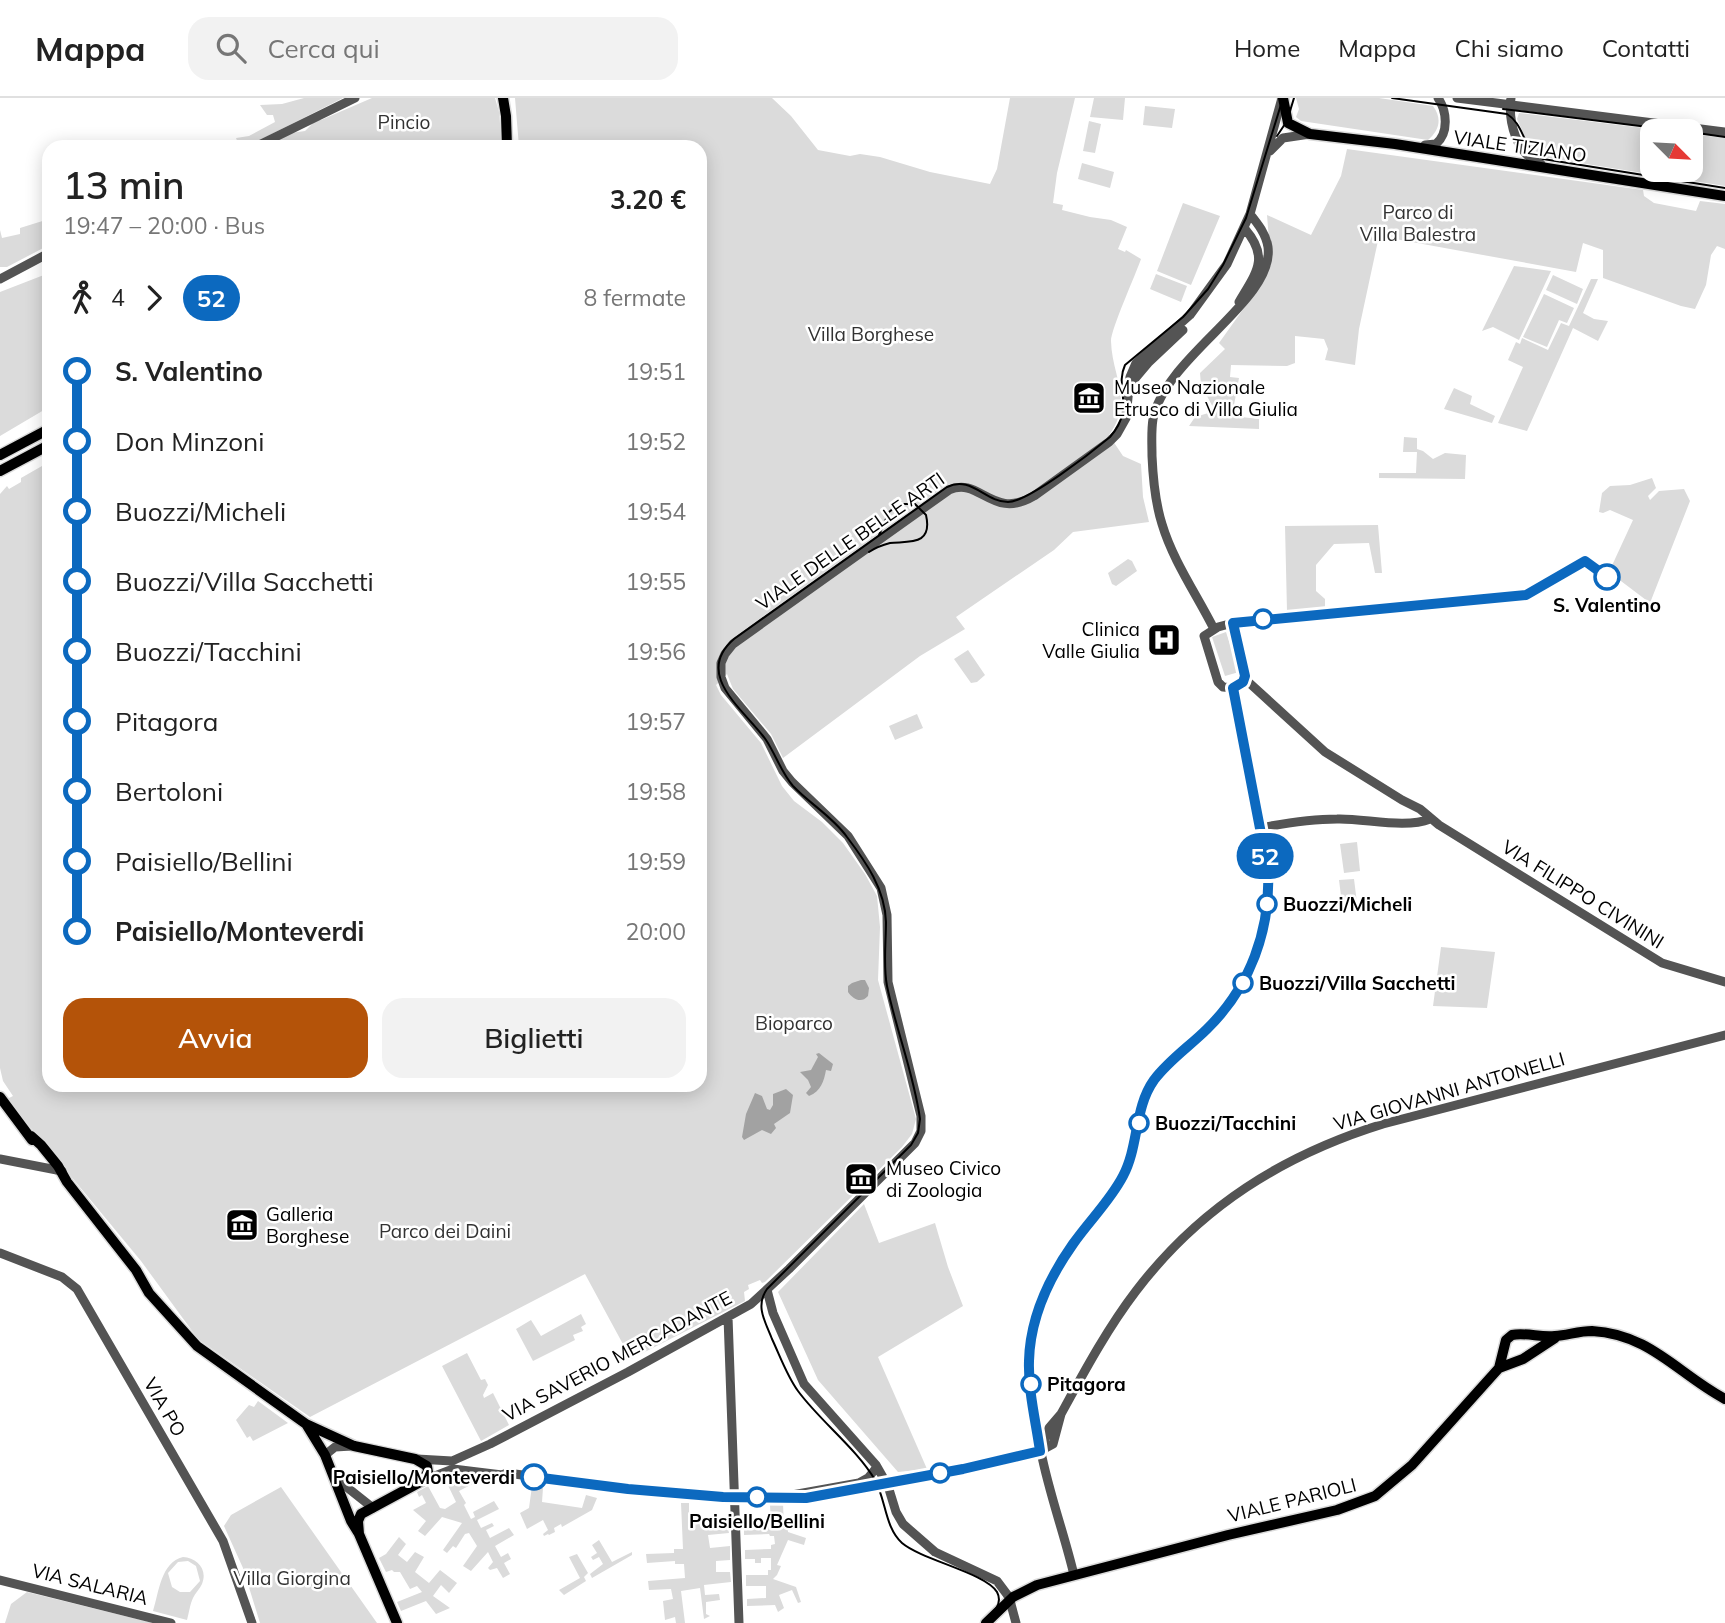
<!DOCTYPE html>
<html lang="it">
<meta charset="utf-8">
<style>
body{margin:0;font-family:Mulish,sans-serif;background:#f2f2f2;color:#222;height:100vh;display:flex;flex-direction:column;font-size:26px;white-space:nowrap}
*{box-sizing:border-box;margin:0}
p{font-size:23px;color:#767676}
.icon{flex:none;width:38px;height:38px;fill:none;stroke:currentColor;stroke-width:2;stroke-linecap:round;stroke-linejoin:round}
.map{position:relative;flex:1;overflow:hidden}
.side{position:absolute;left:42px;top:42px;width:665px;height:952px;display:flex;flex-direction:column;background:#fff;border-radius:21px;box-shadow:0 4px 18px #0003}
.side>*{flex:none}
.badge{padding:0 14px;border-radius:23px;font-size:24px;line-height:46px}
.needle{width:46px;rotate:114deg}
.buttons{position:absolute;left:1640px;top:21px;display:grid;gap:14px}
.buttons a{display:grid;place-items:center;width:63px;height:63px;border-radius:14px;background:#fff;box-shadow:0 4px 18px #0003;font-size:35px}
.map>.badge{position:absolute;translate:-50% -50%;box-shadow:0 0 0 4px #fff}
.legs{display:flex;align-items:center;gap:10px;height:77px;padding:0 21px;font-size:23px}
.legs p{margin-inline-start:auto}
.headline{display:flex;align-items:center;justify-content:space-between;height:119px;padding:0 21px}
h1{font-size:38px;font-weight:600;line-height:52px}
.action{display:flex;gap:14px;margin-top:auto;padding:14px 21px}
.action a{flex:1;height:80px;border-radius:21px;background:#b45309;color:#fff;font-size:28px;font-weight:600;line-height:80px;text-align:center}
.action a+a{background:#f2f2f2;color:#222}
ul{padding:0 21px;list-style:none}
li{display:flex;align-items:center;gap:24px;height:70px;font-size:26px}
li i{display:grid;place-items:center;width:10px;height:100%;margin:0 9px;background:currentColor}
li i::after{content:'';width:18px;height:18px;margin:-9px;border:5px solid;border-radius:50%;background:#fff}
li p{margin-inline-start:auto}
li:first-child i{background:linear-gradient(#0000 50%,currentColor 0)}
li:last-child i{background:linear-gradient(currentColor 50%,#0000 0)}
header{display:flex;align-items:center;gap:42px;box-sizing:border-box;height:98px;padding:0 35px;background:#fff;border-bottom:2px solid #e0e0e0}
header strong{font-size:33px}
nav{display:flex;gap:38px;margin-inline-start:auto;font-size:24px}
.search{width:490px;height:63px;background:#f2f2f2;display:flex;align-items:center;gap:18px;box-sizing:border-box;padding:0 24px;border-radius:21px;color:#767676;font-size:26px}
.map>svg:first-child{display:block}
.green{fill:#dbdbdb;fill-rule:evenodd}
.water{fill:#a2a2a2}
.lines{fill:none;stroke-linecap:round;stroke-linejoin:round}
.major-casing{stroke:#dbdbdb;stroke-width:13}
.minor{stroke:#545454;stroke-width:9}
.major{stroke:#000;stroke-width:10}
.tram{stroke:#000;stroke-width:2}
.line-1-casing{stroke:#fff;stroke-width:16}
.line-1{stroke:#0c69bf;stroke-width:10}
.stop-1-dot{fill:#fff;stroke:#0c69bf;stroke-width:3.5}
.labels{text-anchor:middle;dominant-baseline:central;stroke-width:5;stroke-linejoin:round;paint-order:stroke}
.park-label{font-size:19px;fill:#323232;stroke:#fff}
.street-label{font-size:19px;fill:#000;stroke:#fff}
.poi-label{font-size:19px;fill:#000;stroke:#fff;text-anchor:start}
.stop-label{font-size:19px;font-weight:bold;fill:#000;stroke:#fff;text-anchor:start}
</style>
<header>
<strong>Mappa</strong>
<div class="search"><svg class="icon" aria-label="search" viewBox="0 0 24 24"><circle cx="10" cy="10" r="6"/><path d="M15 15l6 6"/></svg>Cerca qui</div>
<nav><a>Home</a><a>Mappa</a><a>Chi siamo</a><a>Contatti</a></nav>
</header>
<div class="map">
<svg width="1725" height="1525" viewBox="0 0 1725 1525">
<rect width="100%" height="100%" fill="#fff"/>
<path class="green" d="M304,0H343L246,49L238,45L236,40L249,38L275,24L273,17H267L260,7L282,6Z
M372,0H495L499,14L502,49H308L306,46L297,49H266L291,35L305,33L317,21L321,22Z
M515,0H772L791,18L818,52L850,58L860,56L880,59L930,74L990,86L997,71L1010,0H1075L1057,75L1053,105L1063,107L1062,112L1090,119L1111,122L1127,129L1118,151L1125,154L1126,152L1141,161C1136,176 1111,231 1111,243C1112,279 1134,303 1109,337L1123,358L1141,366L1143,399L1149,424L1073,434L1054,452L956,519L965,531L920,558L783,660L771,636L733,591L727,576L716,587L721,597L761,645L782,688L794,703L822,724L843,745L865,776L877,798L880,829L878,882L916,1021L912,1036L902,1049L765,1184L762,1185L760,1182L748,1187L749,1191L744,1194L745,1203L631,1261L585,1176L310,1319L198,1241L141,1163L7,1001L13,998L3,983L0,970V396L7,388L9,391L21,384V380L49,364V987H700V49H519Z
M1094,0H1125L1123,22L1090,19Z
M1296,0H1379L1433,8C1442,20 1440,32 1428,42L1301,23L1296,19L1299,11Z
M1145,8L1175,11L1172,30L1143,27Z
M1519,15L1669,33H1652V72H1690L1691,36L1725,40V88L1542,59L1528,46L1517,21Z
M1089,23L1101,26L1095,55L1083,53Z
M1347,51L1643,92L1644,98L1654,105L1696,113L1700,103L1725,106V151L1717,148L1711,157L1706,187L1695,211L1681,208L1603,180V152L1583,145L1576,174L1379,138L1359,231L1355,267L1325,262L1328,251L1324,241L1295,238V265L1287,268L1231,267L1230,279L1239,280L1232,318L1259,321V331L1189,328L1195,319L1215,313L1201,287L1200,275L1225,251L1219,245L1264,182L1271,166L1267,117L1311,137L1341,78Z
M1082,65L1114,74L1110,90L1078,81Z
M1183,105L1220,118L1191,187L1157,173Z
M49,121V147L7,169H0V132L2,140L20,136V130Z
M1514,168L1551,173L1519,242L1493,229L1482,233Z
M49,175V309L0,338V194Z
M1156,176L1187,188L1181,204L1150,191Z
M1553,177L1583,191L1577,206L1546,192Z
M1591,181H1598L1583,215L1594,221L1608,223L1598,243L1573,230L1527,333L1498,325L1523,269L1508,262L1516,244L1520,246L1522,240L1548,252L1561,225L1569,228Z
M1544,196L1574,210L1567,225L1559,222L1547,249L1523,239Z
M1454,290L1472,298L1470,306L1495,318L1492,325L1444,311Z
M1404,339L1417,340V351L1423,353L1433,361L1445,355L1466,357L1465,381L1379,380V375H1416L1417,354H1403Z
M1652,380L1656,390L1648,398L1650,402L1659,393L1684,391L1690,403L1650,505L1609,474L1633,422L1610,412L1603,415L1599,414L1602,395L1610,388L1630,387Z
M1378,427L1382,475H1375L1369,445L1334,446L1316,467V493L1325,501V510L1287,513L1285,428Z
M1128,461L1132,463L1137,473L1116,488L1112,486L1108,475Z
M1226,534L1239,574L1225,578L1212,539Z
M968,552L985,577L977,584L971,585L954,561Z
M917,616L923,630L895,642L889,628Z
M1357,744L1360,773L1344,775L1340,746Z
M1354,781L1357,805L1342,806L1339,782Z
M1441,849L1495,854L1487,910L1433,908Z
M864,1106L879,1145L935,1125L948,1169L963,1208L878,1259L927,1371L898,1374L818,1282L778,1194Z
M581,1216L586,1226L581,1229L583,1233L573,1237L575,1242L533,1263L516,1231L531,1222L541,1238Z
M467,1255L481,1282L485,1281L488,1287L483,1297L484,1300L493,1295L509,1327L481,1343L442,1268Z
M258,1303L288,1325L253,1343L250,1338L247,1340L236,1322L249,1307L254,1309Z
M457,1375L479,1379L480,1382L459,1393L466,1405L464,1407L471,1421L475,1419L473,1414L494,1403L499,1411L477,1422L481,1430L492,1425L494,1428L486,1432L490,1440L509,1430L514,1437L495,1448L501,1459L508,1455L511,1461L504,1465L510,1476L503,1480L497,1470L490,1472L488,1470L493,1464L488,1454L471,1473L463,1468L477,1448L469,1435L465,1436L456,1450L453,1448L447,1455L443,1452L462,1425L442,1419L425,1438L418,1433L426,1423L413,1412L426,1405L422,1397L419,1399L417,1394L428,1388L440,1410L445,1411L456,1404L444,1379Z
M532,1388L543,1390L542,1404L582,1410L586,1397L597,1400L592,1412L562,1429L561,1426L554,1430L555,1434L549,1437L548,1436L544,1438L543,1436L548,1432L543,1422L527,1431L520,1415L529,1410Z
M281,1389L377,1525H260L243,1470L224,1428L231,1417Z
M681,1405H689V1417L694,1418V1424L716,1422V1425L727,1426L729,1435L708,1437L710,1450L730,1448V1462L716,1463V1474H730L731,1484L704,1487L705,1497L719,1496L720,1502L706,1504V1516L710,1518L704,1521L700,1490L681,1493L685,1525H676L675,1519L665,1522L663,1503L673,1501L671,1491L649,1492L648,1483L685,1480L684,1466H675V1463L647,1465L646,1456L674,1455V1451H683Z
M783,1405L784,1430L788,1431V1434L806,1440L804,1447L788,1442L777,1467L781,1468L777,1477L773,1481L796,1489L801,1504L798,1505L792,1492L779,1497L784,1510L778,1514L775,1507L747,1508V1501L766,1500V1488H746V1477H768V1472H771V1460H761V1465H755V1461H745V1452L771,1451V1447L775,1446L774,1438H770L769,1436L744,1437V1428L771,1426L770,1407L767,1406Z
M399,1439L406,1446L398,1457L407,1464L415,1454L424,1459L415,1474L429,1485L440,1472L457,1485L449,1495L441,1487L433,1498L450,1510L436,1516L426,1503L401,1513L397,1504L422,1494L417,1488L410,1491L400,1474H394L392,1472L386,1474L379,1460L386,1456Z
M599,1442L612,1464L632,1454V1457L592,1480L590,1476L603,1466L599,1459L593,1462L591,1459L597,1455L592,1447Z
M577,1456L588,1475L584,1479L586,1483L564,1497L559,1492L580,1480L569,1459Z
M183,1459C197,1460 208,1471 202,1486C200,1491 195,1495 193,1500C190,1506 189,1515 187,1522L153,1513C159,1494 161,1464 183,1459ZM188,1463L196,1468L200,1483L190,1494H180L172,1489L168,1475L178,1464Z
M27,1494L153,1525H5L11,1506Z"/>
<path class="water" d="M861,882H865L869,890L868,898C861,906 853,901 848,894V888L852,885Z
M819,955L833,966L831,973L826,972C824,983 821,993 809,998L806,995L811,989L808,982L800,974L811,972L818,959L816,956Z
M786,991L793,997L790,1015L774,1026L776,1030L771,1036L762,1032L744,1042L742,1039L746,1016L755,995L762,998L767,1011L770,1012L773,1007V996Z"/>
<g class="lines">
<defs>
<path id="major" d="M503,0L506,18L507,49
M1283,0L1288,25L1310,36L1395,46L1725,98
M0,357L49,331
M0,373L49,347
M0,999L32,1042
M31,1038L41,1047L58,1068L67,1084L136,1172L149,1195L197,1248L306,1326L354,1348L415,1361L427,1368L428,1374L422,1383L361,1416L358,1423L359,1436
M1499,1270L1523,1261L1555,1240
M306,1326L325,1357L351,1423L359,1436L397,1525
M986,1525L1013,1499L1037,1487L1228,1437L1337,1412L1375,1398L1412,1367L1499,1270L1506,1242L1512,1237C1526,1234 1541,1240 1555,1238C1568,1237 1579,1233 1592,1233C1650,1236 1678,1276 1725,1301"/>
</defs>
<use href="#major" class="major-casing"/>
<path class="minor" d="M1457,0L1725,34
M1511,0C1508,24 1516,56 1541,66
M1425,47L1436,46C1449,35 1447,13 1438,0
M255,49L355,0
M1270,53L1283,40L1310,36
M0,181L49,155
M1239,204C1256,175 1270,160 1245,131
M1132,284L1148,265L1183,232
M1214,531C1197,497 1173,463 1162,426C1155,404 1153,381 1152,358C1152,346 1151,333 1153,321C1165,258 1275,203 1268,149C1266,136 1258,126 1250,116
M1260,730C1286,725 1311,721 1337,721C1364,720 1405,731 1430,721
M0,1061L62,1073
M0,1155L62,1179L77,1191L223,1443L252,1525
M767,1192L773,1215L804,1286L876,1367L888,1388L896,1414L903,1426L935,1454L997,1483L1009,1499L1016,1525
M728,1219L739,1525
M1041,1351L1049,1330L1061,1316C1084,1274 1107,1231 1136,1193C1200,1109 1283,1057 1383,1026L1725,937
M325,1357L335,1349L352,1348
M417,1361L452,1363L490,1346L628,1274L751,1206L789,1171L915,1045L921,1033V1018L888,884L887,817L881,790L848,738L792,684L783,673L767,641L725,590L721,579V565L725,556L733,546L949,392C980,378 992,423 1034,398L1109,344L1117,336L1126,320L1130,279L1136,265L1190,217L1227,166L1250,116L1282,0
M334,1379L373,1410
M422,1383L453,1371L502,1377L507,1375L628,1391L723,1399L806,1400L977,1368L1040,1353L1053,1346L1061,1316
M792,1397L859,1385L868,1380L877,1369
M1074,1477C1064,1435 1049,1395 1041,1354C1037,1339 1036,1323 1034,1307C1031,1290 1027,1272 1029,1254C1035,1208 1056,1167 1084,1130C1098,1112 1115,1095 1125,1075C1138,1046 1135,1011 1153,984C1167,962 1191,947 1209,929C1251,886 1275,825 1266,765L1233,590L1223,589L1218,584L1204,538L1218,529L1233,525L1245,581L1325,654L1402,702L1420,711L1439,727L1662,865L1725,884
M0,1482L171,1525"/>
<use href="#major" class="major"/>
<path class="tram" d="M1392,0L1507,16C1525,27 1522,51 1543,61L1725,90
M1503,11L1680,33
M1690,34L1725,39
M1277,38L1287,23L1294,0
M869,454C875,450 882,447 890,445C909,443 933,448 926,417L915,406H899L889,414L879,437
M982,1525C991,1517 1004,1507 997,1494C986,1475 922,1462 902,1445C885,1430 886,1402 875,1382C857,1351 820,1323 798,1293C787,1278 780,1258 772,1241C765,1223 755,1208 767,1191L911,1047L918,1035L920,1021C914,976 896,932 887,888C883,867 886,845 886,824C885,791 866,764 847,739C833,719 810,706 793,688C781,674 776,657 766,642C746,613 692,577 734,541L947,389C971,377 985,404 1008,404C1028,404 1092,354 1110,339C1136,309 1114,291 1125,267L1183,219L1208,191L1223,167L1246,120L1283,0"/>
</g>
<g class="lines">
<defs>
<path id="line-1" d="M534,1379L628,1391L723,1399L806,1400L963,1371L1040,1353C1036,1324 1028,1293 1029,1263C1030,1221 1049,1180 1073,1146C1089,1123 1110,1103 1123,1078C1139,1048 1134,1010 1154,982C1169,962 1190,948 1207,931C1250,889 1271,832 1268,772L1233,590L1243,584L1245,578L1233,525L1526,497L1585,463L1607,479"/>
</defs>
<use href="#line-1" class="line-1-casing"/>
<use href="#line-1" class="line-1"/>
</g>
<defs>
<symbol id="museum-square" viewBox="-11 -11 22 22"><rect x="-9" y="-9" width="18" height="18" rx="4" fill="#000" stroke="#fff"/><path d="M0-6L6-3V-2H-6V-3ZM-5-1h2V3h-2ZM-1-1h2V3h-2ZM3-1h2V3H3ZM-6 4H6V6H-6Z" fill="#fff"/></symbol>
<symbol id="hospital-square" viewBox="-11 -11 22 22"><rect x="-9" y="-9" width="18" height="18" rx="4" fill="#000" stroke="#fff"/><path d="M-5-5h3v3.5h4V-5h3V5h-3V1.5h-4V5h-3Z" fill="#fff"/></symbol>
</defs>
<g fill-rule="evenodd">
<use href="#museum-square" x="1070" y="281" width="38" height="38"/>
<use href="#hospital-square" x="1145" y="523" width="38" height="38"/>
<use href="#museum-square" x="842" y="1062" width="38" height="38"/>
<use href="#museum-square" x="223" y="1108" width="38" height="38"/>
</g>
<g class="stop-1-dot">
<circle cx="1607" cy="479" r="12"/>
<circle cx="1263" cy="521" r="9"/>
<circle cx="1267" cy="806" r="9"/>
<circle cx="1243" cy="885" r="9"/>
<circle cx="1139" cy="1025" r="9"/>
<circle cx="1031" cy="1286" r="9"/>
<circle cx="940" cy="1375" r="9"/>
<circle cx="534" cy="1379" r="12"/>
<circle cx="757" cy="1399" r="9"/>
</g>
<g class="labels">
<g class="park-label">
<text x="404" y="24">Pincio</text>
<text x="1418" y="114">Parco di<tspan x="1418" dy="22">Villa Balestra</tspan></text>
<text x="871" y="236">Villa Borghese</text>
<text x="794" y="925">Bioparco</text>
<text x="445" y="1133">Parco dei Daini</text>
<text x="292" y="1480">Villa Giorgina</text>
</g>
<g class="street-label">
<text transform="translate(1520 48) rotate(8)">VIALE TIZIANO</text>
<text transform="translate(850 443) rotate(-35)">VIALE DELLE BELLE ARTI</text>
<text transform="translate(1583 796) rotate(32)">VIA FILIPPO CIVININI</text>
<text transform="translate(1449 993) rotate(-16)">VIA GIOVANNI ANTONELLI</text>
<text transform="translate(617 1258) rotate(-28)">VIA SAVERIO MERCADANTE</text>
<text transform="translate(165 1309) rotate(60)">VIA PO</text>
<text transform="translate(1292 1402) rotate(-14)">VIALE PARIOLI</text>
<text transform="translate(90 1486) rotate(14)">VIA SALARIA</text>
</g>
<g class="poi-label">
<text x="1114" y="289">Museo Nazionale<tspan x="1114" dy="22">Etrusco di Villa Giulia</tspan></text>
<text x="1140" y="531" text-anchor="end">Clinica<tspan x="1140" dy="22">Valle Giulia</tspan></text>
<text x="886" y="1070">Museo Civico<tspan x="886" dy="22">di Zoologia</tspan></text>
<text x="266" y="1116">Galleria<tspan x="266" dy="22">Borghese</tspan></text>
</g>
<g class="stop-label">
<text x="1607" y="507" text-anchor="middle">S. Valentino</text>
<text x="1283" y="806">Buozzi/Micheli</text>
<text x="1259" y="885">Buozzi/Villa Sacchetti</text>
<text x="1155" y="1025">Buozzi/Tacchini</text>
<text x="1047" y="1286">Pitagora</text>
<text x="515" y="1379" text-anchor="end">Paisiello/Monteverdi</text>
<text x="757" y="1423" text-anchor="middle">Paisiello/Bellini</text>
</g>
</g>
</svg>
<div class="buttons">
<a><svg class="needle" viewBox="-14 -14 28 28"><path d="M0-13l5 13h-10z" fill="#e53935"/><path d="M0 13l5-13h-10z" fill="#767676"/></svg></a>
</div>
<b class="badge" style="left:1265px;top:758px;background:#0c69bf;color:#fff">52</b>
<section class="side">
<div class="headline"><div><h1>13 min</h1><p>19:47 – 20:00 · Bus</p></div><b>3.20 €</b></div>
<div class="legs"><svg class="icon" aria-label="walk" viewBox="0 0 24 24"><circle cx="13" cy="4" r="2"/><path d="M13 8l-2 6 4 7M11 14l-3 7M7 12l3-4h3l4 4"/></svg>4<svg class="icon" aria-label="forward" viewBox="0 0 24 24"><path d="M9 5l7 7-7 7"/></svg><b class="badge" style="background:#0c69bf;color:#fff">52</b><p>8 fermate</p></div>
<ul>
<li><i style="color:#0c69bf"></i><b>S. Valentino</b><p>19:51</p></li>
<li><i style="color:#0c69bf"></i><span>Don Minzoni</span><p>19:52</p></li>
<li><i style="color:#0c69bf"></i><span>Buozzi/Micheli</span><p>19:54</p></li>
<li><i style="color:#0c69bf"></i><span>Buozzi/Villa Sacchetti</span><p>19:55</p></li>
<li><i style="color:#0c69bf"></i><span>Buozzi/Tacchini</span><p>19:56</p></li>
<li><i style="color:#0c69bf"></i><span>Pitagora</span><p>19:57</p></li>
<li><i style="color:#0c69bf"></i><span>Bertoloni</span><p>19:58</p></li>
<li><i style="color:#0c69bf"></i><span>Paisiello/Bellini</span><p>19:59</p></li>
<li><i style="color:#0c69bf"></i><b>Paisiello/Monteverdi</b><p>20:00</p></li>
</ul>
<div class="action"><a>Avvia</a><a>Biglietti</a></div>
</section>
</div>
